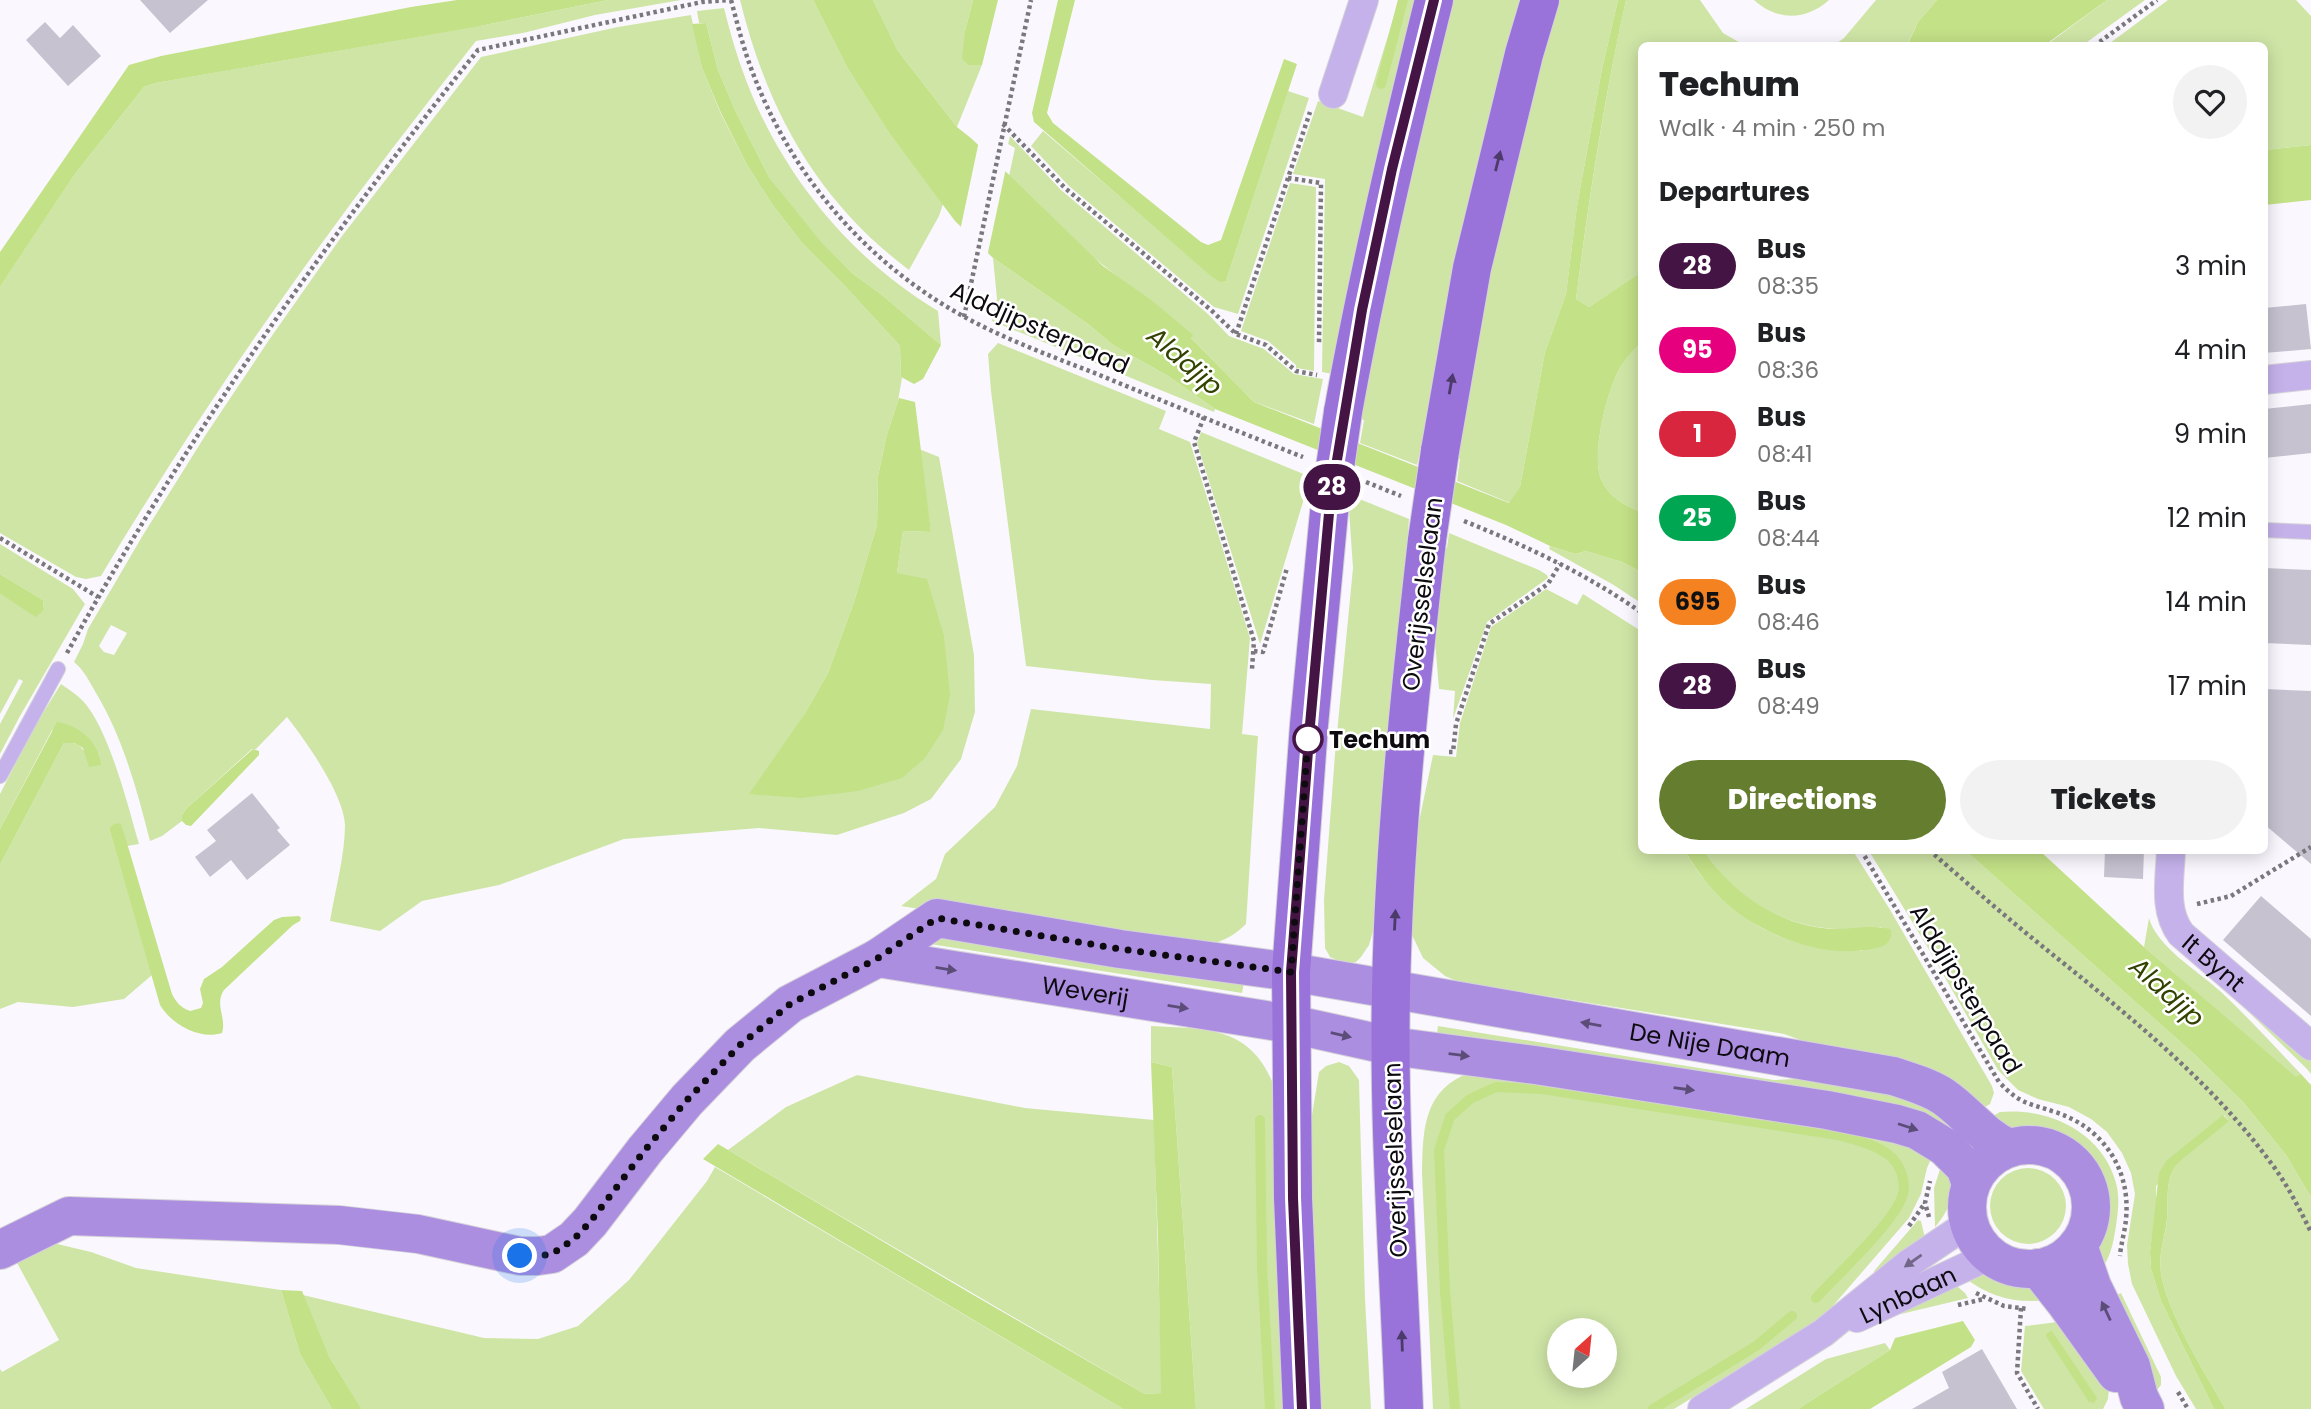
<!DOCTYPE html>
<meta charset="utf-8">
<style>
body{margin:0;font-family:Poppins,sans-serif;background:#f2f2f2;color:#202124;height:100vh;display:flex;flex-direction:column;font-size:26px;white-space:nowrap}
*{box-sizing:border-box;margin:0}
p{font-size:23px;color:#757577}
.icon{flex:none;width:38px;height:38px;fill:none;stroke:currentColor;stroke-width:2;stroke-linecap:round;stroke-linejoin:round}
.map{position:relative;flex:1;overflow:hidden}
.side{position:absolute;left:1638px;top:42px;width:630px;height:812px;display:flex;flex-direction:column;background:#fff;border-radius:10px;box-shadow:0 4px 18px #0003}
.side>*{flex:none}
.badge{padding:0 14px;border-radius:23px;font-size:24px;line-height:46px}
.needle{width:46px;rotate:27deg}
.tools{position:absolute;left:1547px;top:1318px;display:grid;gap:14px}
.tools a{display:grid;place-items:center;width:70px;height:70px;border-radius:50%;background:#fff;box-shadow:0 4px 18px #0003;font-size:35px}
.you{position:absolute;width:35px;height:35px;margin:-18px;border:5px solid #fff;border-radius:50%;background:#1a73e8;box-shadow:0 0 0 10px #1a73e833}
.map>.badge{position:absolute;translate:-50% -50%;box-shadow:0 0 0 4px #fff}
h2{padding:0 21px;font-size:26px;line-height:63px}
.round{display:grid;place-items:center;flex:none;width:74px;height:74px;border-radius:37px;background:#f2f2f2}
.headline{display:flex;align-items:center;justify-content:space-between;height:119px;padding:0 21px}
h1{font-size:33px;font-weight:800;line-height:52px}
.button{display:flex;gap:14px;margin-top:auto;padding:14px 21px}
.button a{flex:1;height:80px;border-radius:42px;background:#657d2e;color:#fff;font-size:28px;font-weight:800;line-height:80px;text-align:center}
.button a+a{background:#f2f2f2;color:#202124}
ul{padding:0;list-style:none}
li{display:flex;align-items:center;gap:21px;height:84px;padding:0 21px}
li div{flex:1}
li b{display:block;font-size:26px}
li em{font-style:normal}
li .badge{min-width:77px;font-weight:700;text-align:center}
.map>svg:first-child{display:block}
.green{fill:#cfe5a6;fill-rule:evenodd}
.water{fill:#c3e187}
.pier{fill:#faf8fe}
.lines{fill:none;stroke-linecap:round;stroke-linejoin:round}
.stream{stroke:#c3e187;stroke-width:10}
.building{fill:#c6c2d0}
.lane-casing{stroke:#d4d2d8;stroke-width:16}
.street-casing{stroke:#d4d2d8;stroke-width:30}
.secondary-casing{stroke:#d4d2d8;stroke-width:40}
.primary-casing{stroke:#d4d2d8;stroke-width:40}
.path{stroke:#7a787d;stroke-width:4.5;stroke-dasharray:3.5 3.5;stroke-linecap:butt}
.lane{stroke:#c5b2eb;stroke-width:14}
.street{stroke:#c5b2eb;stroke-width:28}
.secondary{stroke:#ac8ee1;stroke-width:38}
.primary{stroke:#9a73da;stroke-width:38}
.primary-bridge-casing{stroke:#d4d2d8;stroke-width:40;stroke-linecap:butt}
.primary-bridge{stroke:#9a73da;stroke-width:38}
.oneway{fill:#4c3a6b}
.oneway2{fill:#5c4c78}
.oneway3{fill:#726788}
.line-casing{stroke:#fff;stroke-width:16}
.line{stroke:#441444;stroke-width:10}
.walk{stroke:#0d0b10;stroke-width:7;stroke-dasharray:0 12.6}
.stop-dot{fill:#fff;stroke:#441444;stroke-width:3.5}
.labels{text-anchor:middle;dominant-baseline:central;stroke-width:5;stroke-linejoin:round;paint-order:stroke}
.street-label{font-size:24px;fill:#0d0b10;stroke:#fff}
.stop-label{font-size:24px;font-weight:bold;fill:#0d0b10;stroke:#fff;text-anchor:start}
.water-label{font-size:26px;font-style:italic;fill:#324300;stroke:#fff}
</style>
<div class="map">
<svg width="2311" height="1409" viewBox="0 0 2311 1409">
<rect width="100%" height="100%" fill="#faf8fe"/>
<path class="green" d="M608,0H681L595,15L523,33L476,41C340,212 213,388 101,576L86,579L76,577L0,533V287L75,174L144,87L156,83L490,24Z
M740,0H813L848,69L889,133L943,204L939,216L909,270C817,201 767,110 740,0Z
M873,0H973L965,31L969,65H982L957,127L898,51Z
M1399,0H1418L1333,374L1322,372L1325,179L1293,174L1318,101L1363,117Z
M1450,0H1521L1417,465L1360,443L1364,420L1358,418L1377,314Z
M1557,0H1618L1602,69L1577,206L1566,294L1545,352L1520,487L1510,503L1457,481L1460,459L1456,457L1488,275Z
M1626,0H1700L1723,33L1744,45L1642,46L1641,272L1589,307L1576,299C1589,199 1604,99 1626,0Z
M1754,0H1829C1806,21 1777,21 1754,0Z
M1876,0H1937L1918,22L1907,45L1833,46L1844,38Z
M2107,0H2145L2083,45L2045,46Z
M2168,0H2296L2311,16V145L2265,150L2264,46H2106Z
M724,8C730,32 737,57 746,80C782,175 851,259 938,311L941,345L882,295L852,273L820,242L769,177L735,110L718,70L706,23H699L697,11Z
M691,15L702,68L721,114L746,163L772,204L802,243L844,285L900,346L901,377L902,378L898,401L887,434L878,476L877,525L854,602L828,673L759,794L897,573L903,531L931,532L919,449L939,457L974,655L975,712L961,759L931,799L904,813L837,835L759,828L624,839L499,885L422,901L380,931L330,921C335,891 345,855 345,825C344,795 306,741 287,717L256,749H252L187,808L182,815V821L162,836L150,841C137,790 123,738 96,693C89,681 84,670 74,662L83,644L88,629L143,535L205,436L269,340L342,236L481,57L618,27ZM111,625L127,633L114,655L104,652L99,646Z
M1288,91L1309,98L1238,314L1214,307L1069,186L1031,146L1043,131L1221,283L1226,281Z
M1010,136L1061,190L1208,314L1229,336L1264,349L1294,374L1323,379L1314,424L1254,402L1191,338L1189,331C1161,308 1131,288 1103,265C1069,238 1040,206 1009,176L1015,148L1008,144Z
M1290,183L1316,187L1314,371L1296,368V365L1268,341L1241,331Z
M993,258L1088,324L1113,345L1168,376L1215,409L1214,412L992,321L997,299Z
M998,343L1166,411L1159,429L1190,442L1250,638L1242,734L1258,736L1246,924C1236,934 1226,940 1212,944H1138L901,906L936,879L945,854L995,807L1017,766L1031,709L1210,729L1211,684L1152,680L1026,666L991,391L988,354Z
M1641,343V512C1625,506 1608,496 1601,479C1591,455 1607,390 1620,368C1626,358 1633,351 1641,343Z
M1201,432L1306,475V492L1260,644L1197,443Z
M1352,496L1409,519L1376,921L1369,945L1361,957L1356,962L1346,964L1330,957L1325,948L1324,900L1335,754L1353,568L1349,510Z
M1449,533L1539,570L1547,575L1548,578L1487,622L1453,719L1455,691L1439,689L1433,618L1442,547L1447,548Z
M0,544L73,589L85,604L20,716L0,754V724L23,681L19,679L0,714V594L36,616L44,610L43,600L0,574Z
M1550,546L1575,554L1586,551L1622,562L1641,572V603L1612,584L1549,549Z
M1546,589L1577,605L1583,594L1641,631L1642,850L1685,851C1712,900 1762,938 1818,948C1833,951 1848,950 1862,951L1882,927C1806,937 1748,915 1704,851H1853L1889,908L1992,1086L1994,1093L1990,1104L1977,1112L1839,1054L1784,1034L1459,982L1445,976L1423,958L1412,935V855L1433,755L1456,757L1460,723L1491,627Z
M61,684C68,689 76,694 83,701C109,729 128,806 139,844L127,846L121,823L109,828L152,975L124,999L73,1007L18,1002L0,1009V865L64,743C73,740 81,746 86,753L100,755L52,730L0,829V794L35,726Z
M1869,851H1966L2194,1054L2243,1102L2286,1155L2311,1197V1409H2226C2206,1376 2166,1310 2161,1273C2158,1254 2165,1238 2167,1220C2169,1199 2164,1180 2178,1163L2228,1120L2224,1115L2156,1186V1208L2150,1252L2151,1269L2161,1301L2214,1409H2196L2176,1376L2132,1284L2128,1264L2127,1245L2135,1194L2131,1173L2122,1153L2107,1132L2091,1119L2069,1107L2038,1099L2018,1090L1998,1070L1928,948Z
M2149,918C2157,947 2198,971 2220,991C2248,1017 2274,1046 2301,1074L2296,1078L2144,947Z
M943,929L1245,977L1242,993L930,944Z
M2224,988L2311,1059V1074L2307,1069Z
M1151,1026C1207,1029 1251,1026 1274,1086L1286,1409H1196L1172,1067L1151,1062Z
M1438,1026L1774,1080L1846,1077L1890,1086L1957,1124L1947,1135L1436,1041Z
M1339,1062L1349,1066L1359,1080L1365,1299L1371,1409H1319L1308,1140L1319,1072L1326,1066Z
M1490,1070L1731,1103L1934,1152L1927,1168L1921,1194L1909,1218L1831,1308L1810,1325L1674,1409H1433L1422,1173C1423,1135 1422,1095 1462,1076C1470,1073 1481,1072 1490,1070ZM1559,1330H1605V1376H1559Z
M857,1075L1025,1108L1154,1120L1162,1393L1145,1394L728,1150L786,1107Z
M2000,1112C2049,1107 2103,1133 2116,1183C2120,1197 2118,1212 2116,1226C2113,1244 2111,1258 2099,1272L2097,1242L2100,1234L2097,1233C2113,1179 2085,1138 2029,1132L2028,1129L2012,1128L1991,1117Z
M1942,1163C1957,1186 1953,1207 1935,1227L1934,1188Z
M715,1167L1123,1409H362L330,1358L303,1295L484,1338L538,1339L578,1326L629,1280L707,1181Z
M1990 1206a38 38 0 1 1 76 0a38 38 0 1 1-76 0Z
M1918,1220L1921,1221L1925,1238L1875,1275L1874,1271Z
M53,1243L91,1252L136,1268L281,1290L300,1354L332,1409H0V1369L2,1372L59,1340L16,1261Z
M1985,1274L2029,1286L2047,1300C2016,1304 1990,1297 1965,1278Z
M1952,1282L1965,1293L1968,1298L1901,1314L1899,1310Z
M2121,1293L2161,1377V1385L2157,1390H2154L2110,1298Z
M2057,1322L2109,1389L2108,1399L2103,1409H2044L2021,1371L2025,1326Z
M1885,1343L1890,1350L1798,1409H1746L1826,1359Z"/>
<path class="water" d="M457,0H608L475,27L156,83L144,87L75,174L0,287V252L129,65L161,56L411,7Z
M813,0H873L898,51L957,127L972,139L1103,266L1151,300L1189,331L1193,335L1191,338L1254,402L1509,503L1520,487L1545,352L1566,294L1577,206L1602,69L1618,0H1626C1604,99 1589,198 1576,299L1589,307L1641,272V343C1633,351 1626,358 1620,368C1607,390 1591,455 1601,479C1608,496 1625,506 1641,512V572L1622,562L1586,551L1575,554L1550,546L1506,525L1215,409L1168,376L1113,345L1088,324L993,258L955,221L889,133L848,69Z
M973,0H998L982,65H969L962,59L965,31Z
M1058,0H1075L1047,113L1053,123L1201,242L1208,245L1221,240L1284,59L1297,64L1226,281L1221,283L1211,276L1034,122L1032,113Z
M1937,0H2107L2045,45L1907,46L1918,22Z
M706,23L718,70L735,110L769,177L821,242L852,273L882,295L941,345L923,379L914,384L901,377L900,346L844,285L802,243L772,204L746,163L721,113L702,68L692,24Z
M2311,145V200L2265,205V150Z
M899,398L915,402L931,532L903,531L897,573L927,579L944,636L950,695L943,730L925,758L902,778L858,791L801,798L749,794L804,715L828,673L854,602L877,525L878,476L887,434Z
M0,574L43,600L44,610L36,617L0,594Z
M57,722C79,725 99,742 101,765L89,767L83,748L74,743H64L0,865V829Z
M253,749L259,751V755L191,826L186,825L182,821V815L187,808Z
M121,823L172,994C177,1003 180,1007 190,1011L201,1008L203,1003L200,989L204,979L222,967L274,920L282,917L299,916L301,918L300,921L293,925L224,990C214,1005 227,1018 222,1033C200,1040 172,1025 160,1005L109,828L114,824Z
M1685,851H1704C1735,896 1782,928 1838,929C1854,929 1878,924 1891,930C1893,944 1882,947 1871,949C1826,958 1773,939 1737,912C1715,895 1699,875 1685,851Z
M1966,851H2040L2144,947L2296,1077L2301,1074L2311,1085V1197L2286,1155L2243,1102L2194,1054Z
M1151,1062L1172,1067L1196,1409H1123L703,1159L718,1144L970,1293L1145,1394L1161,1393L1158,1238Z
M2223,1115L2229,1121L2178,1163C2164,1180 2169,1199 2167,1219C2165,1238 2158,1254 2161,1273C2166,1310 2206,1376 2226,1409H2214L2161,1301L2151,1269L2150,1252L2159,1173L2166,1161Z
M281,1290L302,1291L330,1358L362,1409H332L300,1354Z
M1963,1321L1975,1340L1971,1347L1870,1409H1798L1890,1350L1895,1338Z
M2052,1331L2097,1398L2094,1403L2089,1402L2046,1336L2047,1333Z"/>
<path class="pier" d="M979,141L1006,168L987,257L960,231Z"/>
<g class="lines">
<path class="stream" d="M1381,84L1403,0
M1260,1120L1262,1266L1270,1409
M1455,1409L1445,1291L1439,1150L1450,1117L1470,1099L1496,1087L1542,1089L1838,1135C1856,1140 1874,1144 1889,1155C1900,1164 1906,1180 1903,1194C1896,1221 1837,1275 1816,1298
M1653,1409L1756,1346L1792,1316"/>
</g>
<path class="building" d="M140,0H208L170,33Z
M45,22L60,38L73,25L101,56L68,86L26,40Z
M2306,304L2311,349L2264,353V308Z
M2311,404V453L2264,458V409Z
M2264,568L2311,570V645L2264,643Z
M2264,689L2311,691V864L2264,824Z
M252,793L280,828L277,830L290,845L247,880L231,860L210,877L195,857L216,841L207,830Z
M2105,850H2144L2143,879L2104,877Z
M2261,896L2311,939V1016L2223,940Z
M1982,1349L2017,1409H1912L1949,1388L1942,1372Z"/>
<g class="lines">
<defs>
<path id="lane" d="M2264,530L2311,532
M0,776L58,669"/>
<g id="street">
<path d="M1333,94L1364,0"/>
<path d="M2264,380L2311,375"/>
<path id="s1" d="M2171,850C2170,879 2163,910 2181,934L2311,1046"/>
<path id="s2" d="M1857,1318L1991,1255"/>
<path d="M1702,1409L1823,1333L1908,1264L1969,1223"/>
</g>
<g id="secondary">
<path id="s3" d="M878,958L1291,1024L1391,1046L1535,1065L1827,1110L1897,1124L1917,1130L1945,1147L1965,1167L1971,1184"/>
<circle cx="2029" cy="1207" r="62"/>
<path d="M2078,1245L2092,1286L2131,1366L2139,1397L2145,1409"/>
<path id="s4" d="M0,1250L69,1216L339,1225L418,1234L520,1256H538L552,1254L574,1239L590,1222L645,1150L687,1100L740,1045L790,1004L878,958L937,918L1120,949L1291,972L1893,1076C1911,1082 1929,1087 1944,1097C1967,1113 1982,1136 2009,1148"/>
<path d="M2038,1268L2065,1302L2116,1373"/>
</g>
<path id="primary" d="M1343,412C1368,273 1400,137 1434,0
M1440,451L1472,268L1524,54L1540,0
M1302,1409L1293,1198L1291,972L1309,725L1330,502
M1404,1409C1399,1270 1388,1129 1391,990C1394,840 1410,690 1427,540"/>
</defs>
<use href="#lane" class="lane-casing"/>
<use href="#street" class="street-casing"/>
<use href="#secondary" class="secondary-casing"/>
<use href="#primary" class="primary-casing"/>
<path class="path" d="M731,0C738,26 744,51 754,76C793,177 866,262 961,315C1004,339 1051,356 1097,374C1165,402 1234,430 1303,457
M2094,46L2157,0
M1003,124L1065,188L1211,310L1236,334L1266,345L1296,371L1317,375
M1288,178L1321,183L1319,344
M964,317L1031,0
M1236,334L1310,112
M1204,417L1194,442L1254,641L1252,669
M1366,482L1401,496
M1464,521C1526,546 1587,574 1642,613
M0,538L98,597
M1254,651L1263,652L1287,568
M67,653C185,439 326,240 478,50L702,2L728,0
M1449,752H1453L1456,724L1489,624L1548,584L1560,564
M1861,850L1999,1082C2020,1104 2028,1103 2055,1112C2102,1127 2131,1168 2126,1219C2125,1231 2121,1243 2120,1256
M1929,850C1968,884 2007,918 2047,950C2128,1015 2209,1079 2271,1163C2287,1184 2299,1208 2311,1232
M2197,904L2231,896L2311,847
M1929,1217L1925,1203L1930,1181
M1909,1226L1925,1203
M1976,1293L2004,1306L2028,1309
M1958,1305L1984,1299
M2021,1308L2017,1373L2038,1409
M2178,1392L2188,1409"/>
<use href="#lane" class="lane"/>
<use href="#street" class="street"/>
<use href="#secondary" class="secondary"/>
<use href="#primary" class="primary"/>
<defs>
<path id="primary-bridge" d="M1330,502L1343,412
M1427,540L1440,451"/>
</defs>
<use href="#primary-bridge" class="primary-bridge-casing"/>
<use href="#primary-bridge" class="primary-bridge"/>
</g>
<defs><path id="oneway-solid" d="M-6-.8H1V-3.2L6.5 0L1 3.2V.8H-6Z" transform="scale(1.75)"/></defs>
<g class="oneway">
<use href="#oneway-solid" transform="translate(1498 161) rotate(-76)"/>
<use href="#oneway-solid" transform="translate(1451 384) rotate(-80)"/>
<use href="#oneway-solid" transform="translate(1395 920) rotate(-87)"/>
<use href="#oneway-solid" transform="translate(1402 1341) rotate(-92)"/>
</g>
<g class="oneway2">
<use href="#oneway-solid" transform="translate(946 969) rotate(9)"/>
<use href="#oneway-solid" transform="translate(1178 1007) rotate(9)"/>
<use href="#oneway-solid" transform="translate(1591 1024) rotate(-170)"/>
<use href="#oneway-solid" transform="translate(1341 1035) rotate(13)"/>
<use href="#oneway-solid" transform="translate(1459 1055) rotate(7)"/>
<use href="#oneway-solid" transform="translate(1684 1089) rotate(8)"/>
<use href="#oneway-solid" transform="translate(1908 1127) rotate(18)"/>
<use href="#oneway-solid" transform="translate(2106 1311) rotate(-115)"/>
</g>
<use class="oneway3" href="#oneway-solid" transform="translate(1913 1261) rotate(145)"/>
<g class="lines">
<defs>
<path id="line" d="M1302,1409L1293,1198L1291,972L1310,725L1330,502L1362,310L1392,169L1434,0"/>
</defs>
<use href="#line" class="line-casing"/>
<use href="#line" class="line"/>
<path class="walk" d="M520,1256H538L552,1254L574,1239L590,1222L645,1150L687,1100L740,1045L790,1004L878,958L937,918L1120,949L1291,972L1308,739"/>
</g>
<circle class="stop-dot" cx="1308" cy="739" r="14"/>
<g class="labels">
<g class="street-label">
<text transform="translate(1040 328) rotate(24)">Alddjipsterpaad</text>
<text transform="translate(1422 594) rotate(-83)">Overijsselselaan</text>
<text stroke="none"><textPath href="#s1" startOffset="130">It Bynt</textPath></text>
<text transform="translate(1966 989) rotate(59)">Alddjipsterpaad</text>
<text stroke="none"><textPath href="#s3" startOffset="210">Weverij</textPath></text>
<text stroke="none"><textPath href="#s4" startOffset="1864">De Nije Daam</textPath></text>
<text transform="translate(1395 1160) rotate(-92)">Overijsselselaan</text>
<text stroke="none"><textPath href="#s2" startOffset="56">Lynbaan</textPath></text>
</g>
<g class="stop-label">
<text x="1329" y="739">Techum</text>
</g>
<g class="water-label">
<text transform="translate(1185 361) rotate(41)">Alddjip</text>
<text transform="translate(2167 992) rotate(42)">Alddjip</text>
</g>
</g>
</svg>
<div class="tools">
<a><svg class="needle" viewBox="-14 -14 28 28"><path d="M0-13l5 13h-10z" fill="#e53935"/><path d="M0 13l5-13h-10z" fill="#757577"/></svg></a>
</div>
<div class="you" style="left:520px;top:1256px"></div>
<b class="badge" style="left:1332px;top:487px;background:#441444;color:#fff">28</b>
<section class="side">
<div class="headline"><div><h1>Techum</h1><p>Walk · 4 min · 250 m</p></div><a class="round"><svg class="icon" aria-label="heart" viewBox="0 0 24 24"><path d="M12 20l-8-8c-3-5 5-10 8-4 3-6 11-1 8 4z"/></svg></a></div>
<h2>Departures</h2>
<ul>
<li><span class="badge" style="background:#441444;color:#fff">28</span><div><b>Bus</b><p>08:35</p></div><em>3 min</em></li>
<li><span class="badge" style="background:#e6007e;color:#fff">95</span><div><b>Bus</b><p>08:36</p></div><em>4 min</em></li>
<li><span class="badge" style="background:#d7263d;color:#fff">1</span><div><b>Bus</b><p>08:41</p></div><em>9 min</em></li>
<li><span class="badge" style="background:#00a651;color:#fff">25</span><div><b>Bus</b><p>08:44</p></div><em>12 min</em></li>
<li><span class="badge" style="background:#f58220;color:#111">695</span><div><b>Bus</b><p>08:46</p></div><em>14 min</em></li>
<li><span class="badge" style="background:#441444;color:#fff">28</span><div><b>Bus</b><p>08:49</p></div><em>17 min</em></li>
</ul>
<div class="button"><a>Directions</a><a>Tickets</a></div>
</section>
</div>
